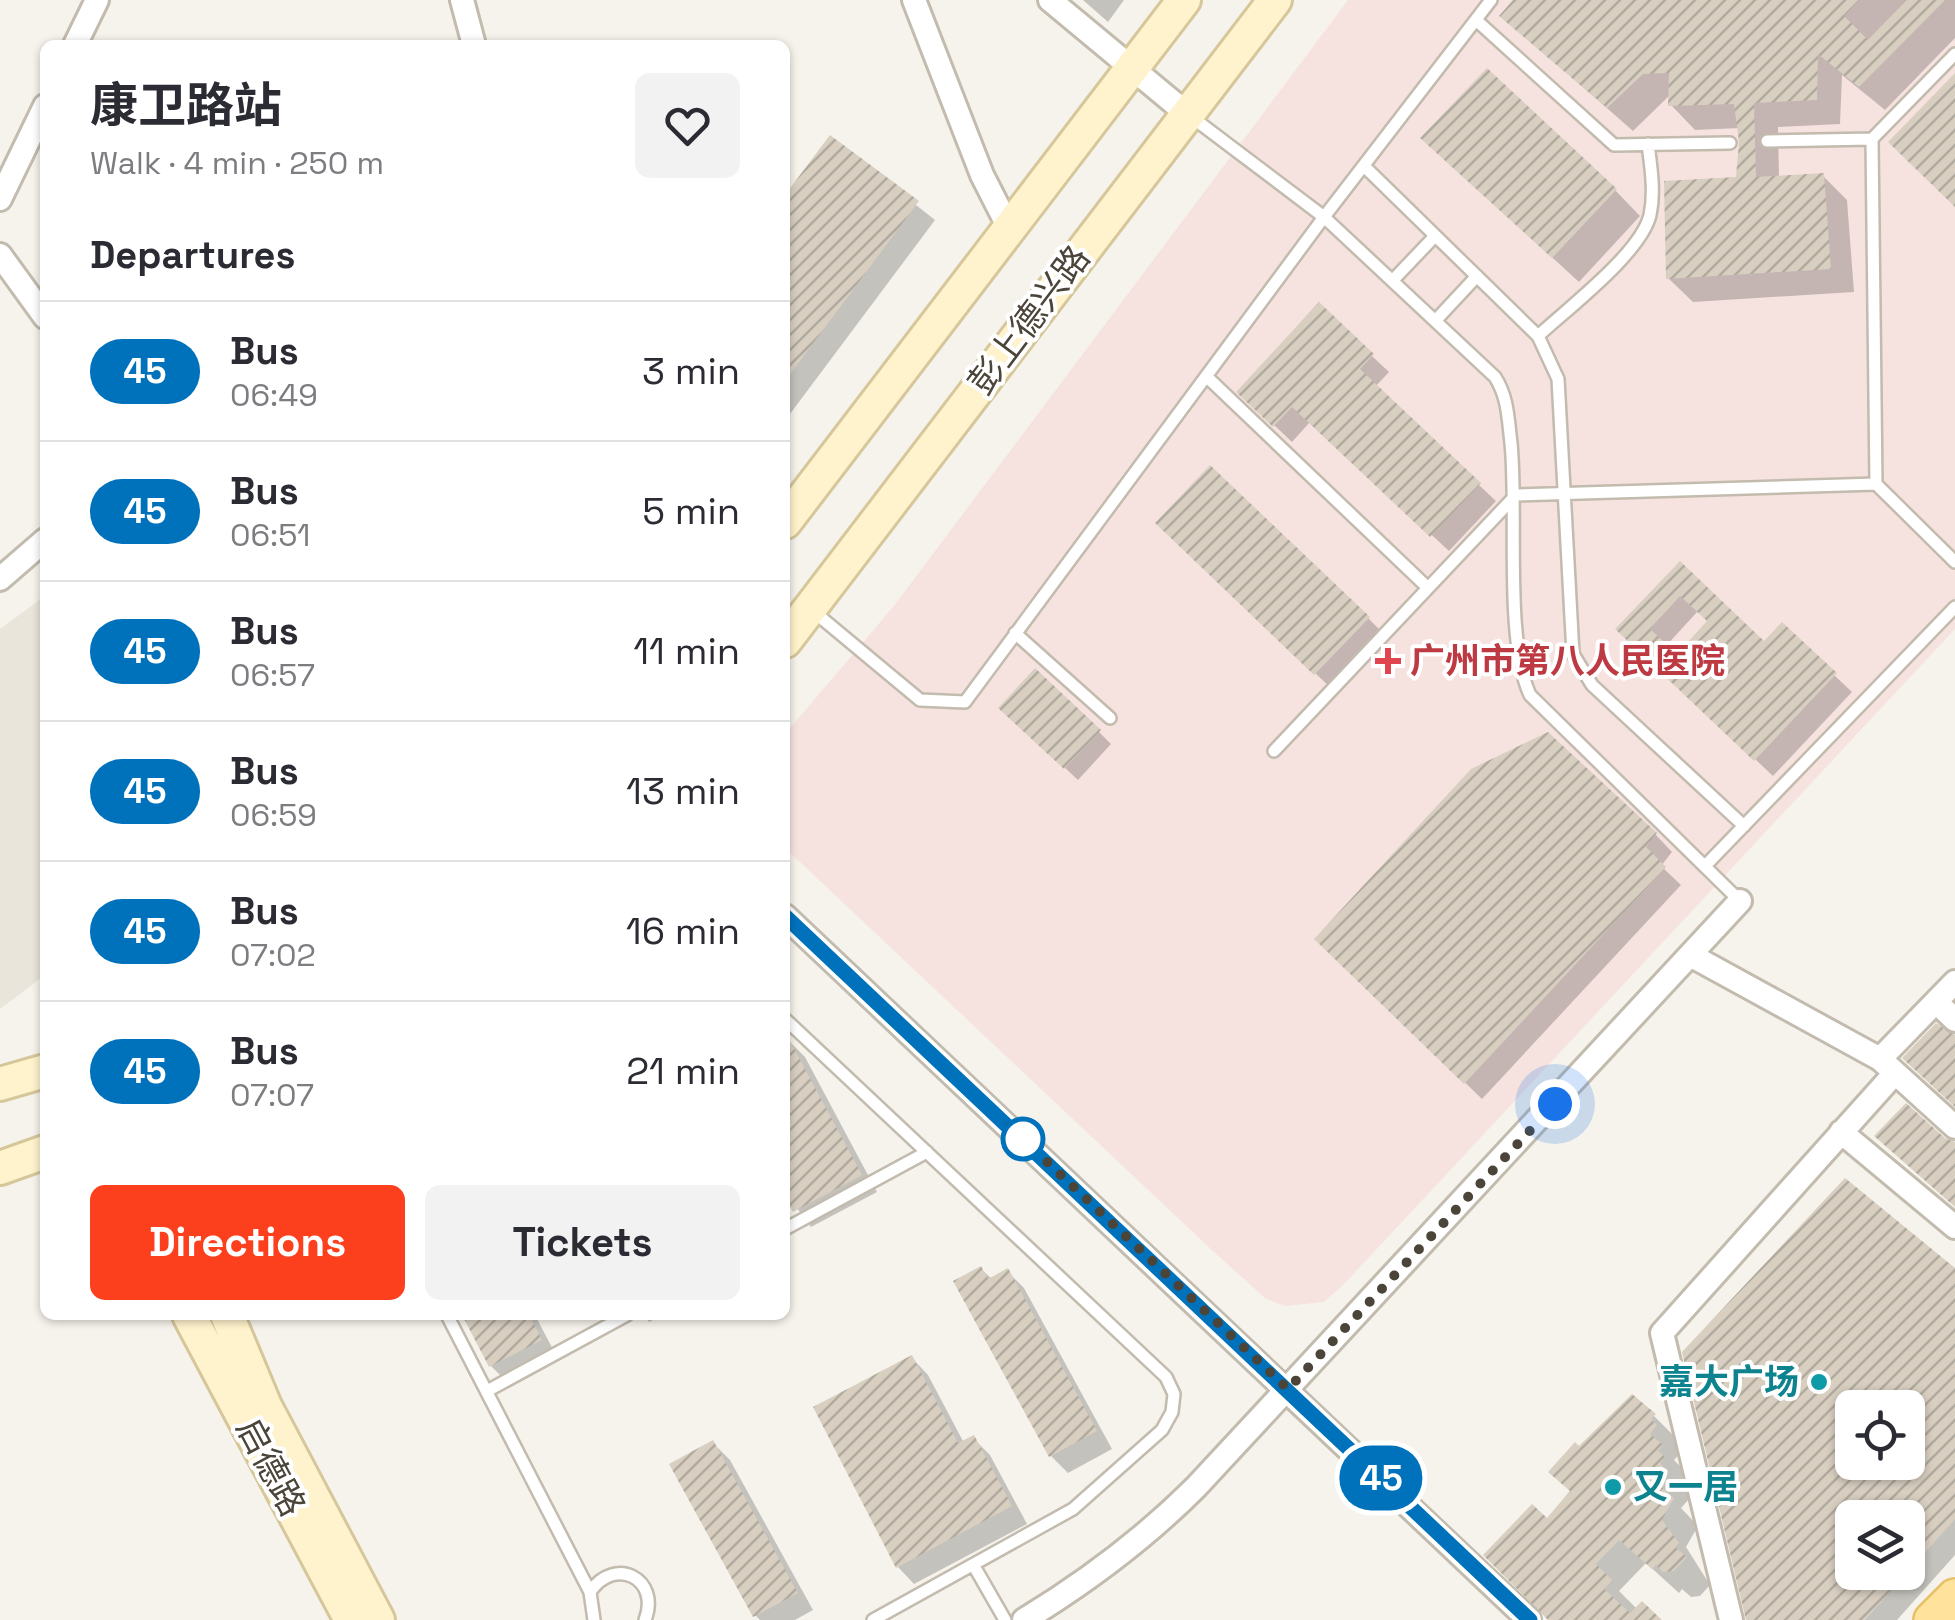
<!DOCTYPE html>
<meta charset="utf-8">
<style>
body{margin:0;font-family:"Space Grotesk","Noto Sans SC",sans-serif;background:#f2f2f3;color:#2b2b33;height:100vh;display:flex;flex-direction:column;font-size:38px;white-space:nowrap}
*{box-sizing:border-box;margin:0}
p{font-size:32px;color:#7c7c81}
.icon{flex:none;width:55px;height:55px;fill:none;stroke:currentColor;stroke-width:2;stroke-linecap:round;stroke-linejoin:round}
.map{position:relative;flex:1;overflow:hidden}
.sheet{position:absolute;left:40px;top:40px;width:750px;height:1280px;display:flex;flex-direction:column;background:#fff;border-radius:15px;box-shadow:0 2px 8px #0004}
.sheet>*{flex:none}
.badge{padding:0 20px;border-radius:32px;font-size:35px;line-height:65px}
.controls{position:absolute;left:1835px;top:1390px;display:grid;gap:20px}
.controls a{display:grid;place-items:center;width:90px;height:90px;border-radius:15px;background:#fff;box-shadow:0 2px 8px #0004;font-size:50px}
.you{position:absolute;width:50px;height:50px;margin:-25px;border:8px solid #fff;border-radius:50%;background:#1a73e8;box-shadow:0 0 0 15px #1a73e833}
.map>.badge{position:absolute;translate:-50% -50%;box-shadow:0 0 0 5px #fff}
h2{padding:0 50px;font-size:38px;line-height:90px}
.round{display:grid;place-items:center;flex:none;width:105px;height:105px;border-radius:15px;background:#f2f2f3}
.headline{display:flex;align-items:center;justify-content:space-between;height:170px;padding:0 50px}
h1{font-size:48px;font-weight:700;line-height:75px}
.cta{display:flex;gap:20px;margin-top:auto;padding:20px 50px}
.cta a{flex:1;height:115px;border-radius:15px;background:#fc3f1d;color:#fff;font-size:40px;font-weight:700;line-height:115px;text-align:center}
.cta a+a{background:#f2f2f3;color:#2b2b33}
ul{padding:0;list-style:none}
li{display:flex;align-items:center;gap:30px;height:140px;padding:0 50px;border-top:2px solid #e1e1e2}
li div{flex:1}
li b{display:block;font-size:38px}
li em{font-style:normal}
li .badge{min-width:110px;font-weight:700;text-align:center}
.map>svg:first-child{display:block}
.residential{fill:#eae5da}
.medical{fill:#f6e3e0}
.shadow{fill:#0003;fill-rule:evenodd}
.building{fill:url(#building-hatch);fill-rule:evenodd}
.lines{fill:none;stroke-linecap:round;stroke-linejoin:round}
.lane-casing{stroke:#c2bbae;stroke-width:16}
.street-casing{stroke:#c2bbae;stroke-width:28}
.secondary-casing{stroke:#d6c79b;stroke-width:38}
.primary-casing{stroke:#e6c16a;stroke-width:40}
.lane{stroke:#fff;stroke-width:11}
.street{stroke:#fff;stroke-width:22}
.secondary{stroke:#fff3cd;stroke-width:32}
.primary{stroke:#ffe39c;stroke-width:35}
.line-casing{stroke:#fff;stroke-width:22}
.line{stroke:#0072bc;stroke-width:15}
.walk{stroke:#4b4439;stroke-width:10;stroke-dasharray:0 18}
.health-dot{fill:#e0444e;stroke:#fff;stroke-width:4}
.stop-dot{fill:#fff;stroke:#0072bc;stroke-width:5}
.culture-dot{fill:#0f9aa8;stroke:#fff;stroke-width:4}
.labels{text-anchor:middle;dominant-baseline:central;stroke-width:8;stroke-linejoin:round;paint-order:stroke}
.street-label{font-size:35px;fill:#4b4439;stroke:#fff}
.health-label{font-size:35px;font-weight:bold;fill:#be3a42;stroke:#fff;text-anchor:start}
.culture-label{font-size:35px;font-weight:bold;fill:#0d838f;stroke:#fff;text-anchor:end}
</style>
<div class="map">
<svg width="1955" height="1620" viewBox="0 0 1955 1620">
<defs>
<pattern id="building-hatch" width="6" height="6" patternUnits="userSpaceOnUse" patternTransform="scale(2.5)"><rect width="6" height="6" fill="#d8cfc1"/><path d="M-1 1l2-2M0 6l6-6M5 7l2-2" fill="none" stroke="#b1aa9e"/></pattern>
</defs>
<rect width="100%" height="100%" fill="#f6f3ec"/>
<path class="residential" d="M45,596V975L0,1009V629Z"/>
<path class="medical" d="M1348,0H1955V629L1345,1283L1324,1302L1286,1306L1266,1299L1214,1252L785,848V734L893,607Z"/>
<path class="shadow" d="M1083,0H1124L1108,22Z
M1516,0H1955V38L1885,110L1842,75L1840,124L1778,127L1779,178L1823,176L1847,200L1854,292L1693,302L1668,278L1738,180L1740,128L1695,130L1671,105V94L1633,131L1502,16Z
M831,138L935,220L787,418L785,199Z
M1449,163L1615,190L1640,216L1579,282Z
M1372,356L1389,372L1375,387L1496,501L1449,551L1310,422L1292,442L1239,392Z
M1175,540L1368,618L1385,635L1333,690Z
M1680,564L1765,645L1782,626L1852,692L1773,776L1635,646ZM1698,611L1710,622L1677,657L1665,647Z
M1014,720L1099,732L1111,744L1078,780Z
M1656,835L1672,852L1661,866L1681,885L1482,1099L1317,939Z
M788,1040L805,1057L877,1192L811,1227L785,1192Z
M1845,1181L1955,1271V1555L1897,1620H1747ZM1852,1408H1908V1462H1852ZM1852,1518H1908V1572H1852Z
M981,1269L992,1279L1007,1271L1024,1288L1112,1449L1068,1473L1051,1456L957,1282Z
M465,1315H535L557,1357L508,1383L491,1366Z
M643,1315H663L649,1322Z
M912,1358L928,1375L964,1443L973,1438L990,1455L1027,1524L914,1584L898,1567Z
M1654,1416L1679,1441L1675,1446L1681,1452L1674,1460L1686,1472L1682,1478L1688,1484L1684,1490L1691,1497L1681,1508L1698,1526L1686,1547L1710,1585L1700,1596L1691,1597L1682,1589L1679,1593L1646,1563L1619,1591L1637,1609L1659,1620H1551L1547,1521L1572,1492L1579,1449Z
M713,1443L730,1460L813,1610L795,1620H760L755,1615Z"/>
<path class="building" d="M1513,0H1859L1844,16L1868,40L1906,0H1945L1859,87L1818,54L1817,100L1754,103L1756,177L1824,173L1831,269L1666,279L1664,181L1736,177L1739,142L1734,104L1668,106L1669,73L1643,74L1607,108L1499,16Z
M1487,68L1617,189L1552,258L1420,138Z
M1955,73V207L1888,142Z
M830,135L919,201L785,381V195Z
M1319,302L1374,354L1360,369L1481,483L1430,537L1292,407L1273,427L1236,392Z
M1210,465L1370,617L1314,675L1155,523Z
M1680,561L1764,641L1782,622L1837,673L1754,761L1615,629ZM1680,596L1707,621L1677,654L1650,629Z
M1035,668L1101,730L1064,769L998,708Z
M1548,732L1657,833L1646,847L1666,867L1464,1084L1314,939L1471,769Z
M1936,1023L1955,1035V1107L1902,1058Z
M785,1032L862,1175L793,1212L785,1198Z
M1906,1103L1945,1138L1955,1142V1207L1874,1136Z
M1845,1178L1955,1268V1519L1865,1620H1746L1682,1352ZM1852,1408H1908V1462H1852ZM1852,1518H1908V1572H1852Z
M981,1266L988,1279L1008,1268L1097,1431L1049,1457L953,1281Z
M462,1315H529L542,1340L489,1367Z
M912,1355L958,1443L974,1435L1012,1506L896,1568L813,1407Z
M1632,1394L1656,1414L1651,1419L1657,1425L1650,1434L1663,1445L1658,1451L1665,1457L1660,1463L1667,1470L1656,1482L1674,1498L1662,1520L1679,1543L1675,1547L1687,1557L1674,1571L1663,1572L1656,1565L1652,1569L1619,1540L1596,1564L1613,1581L1604,1589L1630,1613L1642,1601L1662,1620H1548L1483,1555L1532,1504L1547,1518L1570,1491L1548,1472L1575,1442L1579,1446Z
M713,1440L798,1593L753,1617L669,1464Z"/>
<g class="lines">
<defs>
<path id="lane" d="M1476,20L1614,145L1730,143
M1955,54L1872,139L1876,484L1955,562
M1189,115L1324,217L1495,377C1508,397 1508,419 1511,443C1518,513 1504,638 1530,695L1740,901
M1767,141L1872,139
M1364,166L1538,336L1558,379L1573,654L1592,685L1744,826
M1394,279L1435,236
M1436,320L1477,276
M1538,336C1568,308 1641,253 1650,215C1655,192 1651,168 1648,144
M1206,376L1426,586
M813,611L920,700L965,702L1324,217L1491,0
M1015,633L1110,718
M1274,751L1516,495L1876,484
M1705,866L1955,607
M785,1019L1166,1377L1174,1394L1172,1412L1162,1430L1073,1509L873,1620
M785,1229L927,1152
M447,1315L590,1592
M487,1391L627,1315
M974,1566L1005,1620
M594,1620L590,1592C615,1555 661,1579 645,1620"/>
<path id="street" d="M462,0L474,45
M914,0L982,175L1010,230
M1050,0L1186,113
M75,45L97,0
M0,199L45,106
M0,255L45,317
M0,579L45,540
M785,916L1529,1620
M1692,956L1880,1059L1955,1127
M1936,1002L1955,1020
M1880,1059L1955,982
M1841,1132L1955,1227
M1024,1620C1088,1581 1143,1540 1196,1487L1740,901
M1731,1620L1662,1333L1895,1073"/>
<path id="secondary" d="M785,522L1184,0
M785,641L1275,0
M0,1084L45,1071
M0,1168L45,1152
M189,1315L351,1620
M227,1315L265,1406L378,1620"/>
<path id="primary" d="M1932,1620L1955,1597"/>
</defs>
<use href="#lane" class="lane-casing"/>
<use href="#street" class="street-casing"/>
<use href="#secondary" class="secondary-casing"/>
<use href="#primary" class="primary-casing"/>
<use href="#lane" class="lane"/>
<use href="#street" class="street"/>
<use href="#secondary" class="secondary"/>
<use href="#primary" class="primary"/>
</g>
<g class="lines">
<defs>
<path id="line" d="M785,916L1530,1620"/>
</defs>
<use href="#line" class="line-casing"/>
<use href="#line" class="line"/>
<path class="walk" d="M1023,1139L1009,1126L1288,1389L1555,1104"/>
</g>
<path class="health-dot" d="M1383 646h10v10h10v10h-10v10h-10v-10h-10v-10h10z"/>
<circle class="stop-dot" cx="1023" cy="1139" r="20"/>
<g class="culture-dot">
<circle cx="1819" cy="1382" r="10"/>
<circle cx="1613" cy="1487" r="10"/>
</g>
<g class="labels">
<g class="street-label">
<text transform="translate(1029 320) rotate(-53)">彭上德兴路</text>
<text transform="translate(271 1467) rotate(62)">启德路</text>
</g>
<g class="health-label">
<text x="1410" y="661">广州市第八人民医院</text>
</g>
<g class="culture-label">
<text x="1799" y="1382">嘉大广场</text>
<text x="1633" y="1487" text-anchor="start">又一居</text>
</g>
</g>
</svg>
<div class="controls">
<a><svg class="icon" aria-label="locate" viewBox="0 0 24 24"><circle cx="12" cy="12" r="6"/><path d="M12 2v4M12 18v4M2 12h4M18 12h4"/></svg></a>
<a><svg class="icon" aria-label="layers" viewBox="0 0 24 24"><path d="M12 4l9 5-9 5-9-5zM3 14l9 5 9-5"/></svg></a>
</div>
<div class="you" style="left:1555px;top:1104px"></div>
<b class="badge" style="left:1381px;top:1478px;background:#0072bc;color:#fff">45</b>
<section class="sheet">
<div class="headline"><div><h1>康卫路站</h1><p>Walk · 4 min · 250 m</p></div><a class="round"><svg class="icon" aria-label="heart" viewBox="0 0 24 24"><path d="M12 20l-8-8c-3-5 5-10 8-4 3-6 11-1 8 4z"/></svg></a></div>
<h2>Departures</h2>
<ul>
<li><span class="badge" style="background:#0072bc;color:#fff">45</span><div><b>Bus</b><p>06:49</p></div><em>3 min</em></li>
<li><span class="badge" style="background:#0072bc;color:#fff">45</span><div><b>Bus</b><p>06:51</p></div><em>5 min</em></li>
<li><span class="badge" style="background:#0072bc;color:#fff">45</span><div><b>Bus</b><p>06:57</p></div><em>11 min</em></li>
<li><span class="badge" style="background:#0072bc;color:#fff">45</span><div><b>Bus</b><p>06:59</p></div><em>13 min</em></li>
<li><span class="badge" style="background:#0072bc;color:#fff">45</span><div><b>Bus</b><p>07:02</p></div><em>16 min</em></li>
<li><span class="badge" style="background:#0072bc;color:#fff">45</span><div><b>Bus</b><p>07:07</p></div><em>21 min</em></li>
</ul>
<div class="cta"><a>Directions</a><a>Tickets</a></div>
</section>
</div>
